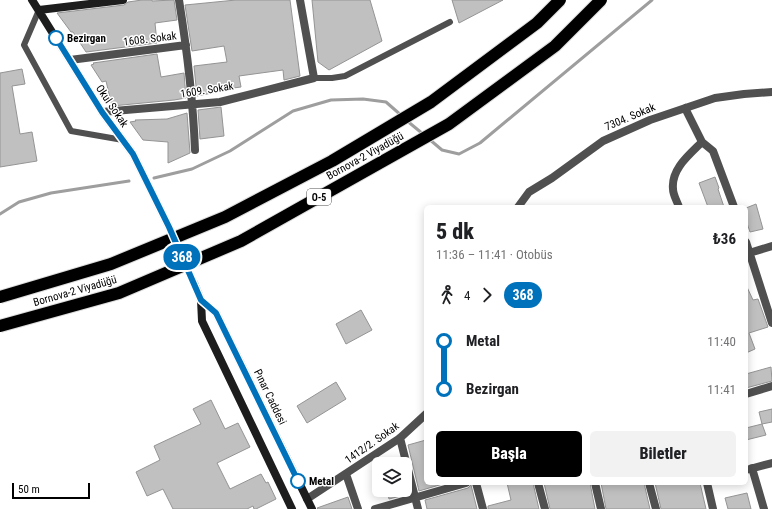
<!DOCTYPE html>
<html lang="tr">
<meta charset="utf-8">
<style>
body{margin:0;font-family:"Roboto Condensed",sans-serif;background:#f2f2f2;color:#202124;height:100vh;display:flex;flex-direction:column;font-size:15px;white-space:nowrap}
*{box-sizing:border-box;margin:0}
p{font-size:13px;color:#757577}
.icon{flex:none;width:22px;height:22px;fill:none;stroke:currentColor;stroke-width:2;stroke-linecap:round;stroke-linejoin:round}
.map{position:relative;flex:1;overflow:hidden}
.details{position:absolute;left:424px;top:205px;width:324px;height:280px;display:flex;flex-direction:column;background:#fff;border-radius:6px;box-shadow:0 2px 10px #0003}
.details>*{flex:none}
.badge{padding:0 8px;border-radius:13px;font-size:14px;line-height:26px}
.fabs{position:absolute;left:372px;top:457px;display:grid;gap:8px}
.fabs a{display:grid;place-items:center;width:40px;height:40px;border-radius:6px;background:#fff;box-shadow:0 2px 10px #0003;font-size:20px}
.scale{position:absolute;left:12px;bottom:10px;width:78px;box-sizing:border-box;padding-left:4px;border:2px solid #000;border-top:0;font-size:11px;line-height:14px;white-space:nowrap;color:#000;-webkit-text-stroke:3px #fff;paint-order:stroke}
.map>.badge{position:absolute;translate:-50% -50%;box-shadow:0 0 0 2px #fff}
.legs{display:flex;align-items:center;gap:6px;height:44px;padding:0 12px;font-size:13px}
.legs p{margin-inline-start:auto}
.head{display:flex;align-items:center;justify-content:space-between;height:68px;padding:0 12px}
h1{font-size:22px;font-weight:800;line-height:30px}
.button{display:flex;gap:8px;margin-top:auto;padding:8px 12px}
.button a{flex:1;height:46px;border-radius:6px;background:#000;color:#fff;font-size:16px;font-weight:800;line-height:46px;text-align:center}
.button a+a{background:#f2f2f2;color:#202124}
ul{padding:0 12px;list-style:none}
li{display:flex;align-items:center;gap:14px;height:48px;font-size:15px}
li i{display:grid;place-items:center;width:6px;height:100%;margin:0 5px;background:currentColor}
li i::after{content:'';width:10px;height:10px;margin:-5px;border:3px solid;border-radius:50%;background:#fff}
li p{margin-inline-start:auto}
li:first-child i{background:linear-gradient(#0000 50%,currentColor 0)}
li:last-child i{background:linear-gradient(currentColor 50%,#0000 0)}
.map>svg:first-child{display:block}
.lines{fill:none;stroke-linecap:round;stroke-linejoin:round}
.stream{stroke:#9e9e9e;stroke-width:3}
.building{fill:#c0c0c0;stroke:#949494}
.secondary-tunnel{stroke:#d9d9d9;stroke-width:8;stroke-dasharray:8 4;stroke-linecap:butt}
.lane{stroke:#505050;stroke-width:6}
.street{stroke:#505050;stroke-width:8}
.secondary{stroke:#1d1d1d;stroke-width:8}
.highway-bridge-casing{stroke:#dbdbdb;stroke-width:14;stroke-linecap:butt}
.highway-bridge{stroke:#000;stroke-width:12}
.line-1-casing{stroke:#fff;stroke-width:9}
.line-1{stroke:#0072bc;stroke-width:6}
.stop-1-dot{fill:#fff;stroke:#0072bc;stroke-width:2}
.labels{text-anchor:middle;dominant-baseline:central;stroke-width:3;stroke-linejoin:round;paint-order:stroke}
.shield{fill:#fff;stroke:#4c4c4c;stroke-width:1}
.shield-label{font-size:10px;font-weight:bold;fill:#000}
.stop-label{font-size:11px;font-weight:bold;fill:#000;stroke:#fff;text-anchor:start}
.street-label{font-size:11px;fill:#000;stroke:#fff}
</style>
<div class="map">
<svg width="772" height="509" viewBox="0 0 772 509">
<rect width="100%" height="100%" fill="#fff"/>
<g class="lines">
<path class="stream" d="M406,120L423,134
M429,139L442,150L459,154L480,143L652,0
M154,178L192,169L230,151L293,111L331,100L363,99L386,102L402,116
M0,214L19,202L51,193L129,181"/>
</g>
<path class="building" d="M142,0H152V1L174,0L177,20L155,23L157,43L86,52L73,32H71L57,13L124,5L128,2Z
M236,0H290L300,76L284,80L283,70L239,76L241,87L217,90V92L197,96L194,66L227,62L224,46L192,51L185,5Z
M312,0H370L382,41L329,70L318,62Z
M452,0H503L459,23Z
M157,54L161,77L184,73L186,98L174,100L112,106L106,81L102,82L91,65L94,64L93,63Z
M22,69L25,84L12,86L20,134L32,132L37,161L0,167V73Z
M221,107L224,136L200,139L198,110Z
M187,113L190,153L168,163V142L143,140L130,122L136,121L135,120L167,119Z
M715,177L719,188L718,189L724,207H708L699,183Z
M756,204L763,229L750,232L746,220V208Z
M746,285L753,300L758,299L768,327L749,333L755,349L746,353Z
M361,310L372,330L346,344L336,324Z
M771,367L772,381L746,388V374Z
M336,382L346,399L307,423L297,406Z
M211,400L225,429L238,423L250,447L217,463L230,489L261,474L266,483L268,482L276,499L256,509H254L253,506L247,509H173L163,489L147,496L136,472L160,460L154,446L201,424L193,409Z
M772,409V422L762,424L759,412Z
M762,424L766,435L746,440V428Z
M426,440V483H446L419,491L408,445Z
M405,480L408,494L389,499L387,490H405Z
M507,483H533L539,509H488V506L511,500Z
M544,483H590L595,509H550Z
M601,483H644L650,509H606Z
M655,483H700L706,509H661Z
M471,485L477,509H427L425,500L468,488Z
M747,493L751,509H728L725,498Z
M348,497L352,509H318L317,508Z"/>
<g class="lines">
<path class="secondary-tunnel" d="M169,227L194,283"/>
<path class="lane" d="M39,10L24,45L71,131L123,140
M314,78H332L345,76L450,22"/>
<path class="street" d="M179,0C187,50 193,99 195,150
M70,60L186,45
M685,108L702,142L713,151L734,207
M102,112L220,102L314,78L300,0
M518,207L529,192L552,178L603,141L650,120L715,98L744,94L772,92
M679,207C677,201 673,195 673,189C671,169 689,155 702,142
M746,242L772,323
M746,254L772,246
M746,394L772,386
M400,438L418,509
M752,468L764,509
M746,470L772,463
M346,474L358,509
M476,483L483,509
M538,483L545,509
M595,483L601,509
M649,483L656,509
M707,483L713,509
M307,499L400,438L426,414
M375,509L466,483"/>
<path class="secondary" d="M32,0L102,112L133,154L169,227
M39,10L123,0
M194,283L201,300L202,321L292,509
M201,300L216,313L312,509"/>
<defs>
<path id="highway-bridge" d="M0,297L111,264L225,217L332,161L431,102L537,23L560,0
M0,326L119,293L241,241L449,124L555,46L601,0"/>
</defs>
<use href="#highway-bridge" class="highway-bridge-casing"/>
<use href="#highway-bridge" class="highway-bridge"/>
</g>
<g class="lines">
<defs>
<path id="line-1" d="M56,38L102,112L133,154L169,227L201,300L216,313L298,481"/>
</defs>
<use href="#line-1" class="line-1-casing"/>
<use href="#line-1" class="line-1"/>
</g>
<g class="stop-1-dot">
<circle cx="56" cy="38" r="7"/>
<circle cx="298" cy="481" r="7"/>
</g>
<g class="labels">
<rect class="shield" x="307" y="189" width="24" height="16" rx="3"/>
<g class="shield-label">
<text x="319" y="197">O-5</text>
</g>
<g class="stop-label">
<text x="67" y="38">Bezirgan</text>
<text x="309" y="481">Metal</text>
</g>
<g class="street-label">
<text transform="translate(150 39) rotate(-7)">1608. Sokak</text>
<text transform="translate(207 90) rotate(-9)">1609. Sokak</text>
<text transform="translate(112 106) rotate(56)">Okul Sokak</text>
<text transform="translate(630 117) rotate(-23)">7304. Sokak</text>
<text transform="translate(365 156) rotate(-29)">Bornova-2 Viyadüğü</text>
<text transform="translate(75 291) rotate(-16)">Bornova-2 Viyadüğü</text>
<text transform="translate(270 397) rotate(64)">Pınar Caddesi</text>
<text transform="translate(372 443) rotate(-35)">1412/2. Sokak</text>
</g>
</g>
</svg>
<div class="fabs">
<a><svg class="icon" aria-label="layers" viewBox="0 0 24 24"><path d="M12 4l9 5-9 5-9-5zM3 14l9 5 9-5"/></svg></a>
</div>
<div class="scale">50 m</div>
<b class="badge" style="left:182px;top:257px;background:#0072bc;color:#fff">368</b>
<section class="details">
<div class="head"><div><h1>5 dk</h1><p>11:36 – 11:41 · Otobüs</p></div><b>₺36</b></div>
<div class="legs"><svg class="icon" aria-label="walk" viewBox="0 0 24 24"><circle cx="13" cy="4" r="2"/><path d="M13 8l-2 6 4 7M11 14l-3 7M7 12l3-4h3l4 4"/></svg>4<svg class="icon" aria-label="forward" viewBox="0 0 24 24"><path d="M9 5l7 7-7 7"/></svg><b class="badge" style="background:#0072bc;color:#fff">368</b></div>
<ul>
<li><i style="color:#0072bc"></i><b>Metal</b><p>11:40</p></li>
<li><i style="color:#0072bc"></i><b>Bezirgan</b><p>11:41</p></li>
</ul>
<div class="button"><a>Başla</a><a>Biletler</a></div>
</section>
</div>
